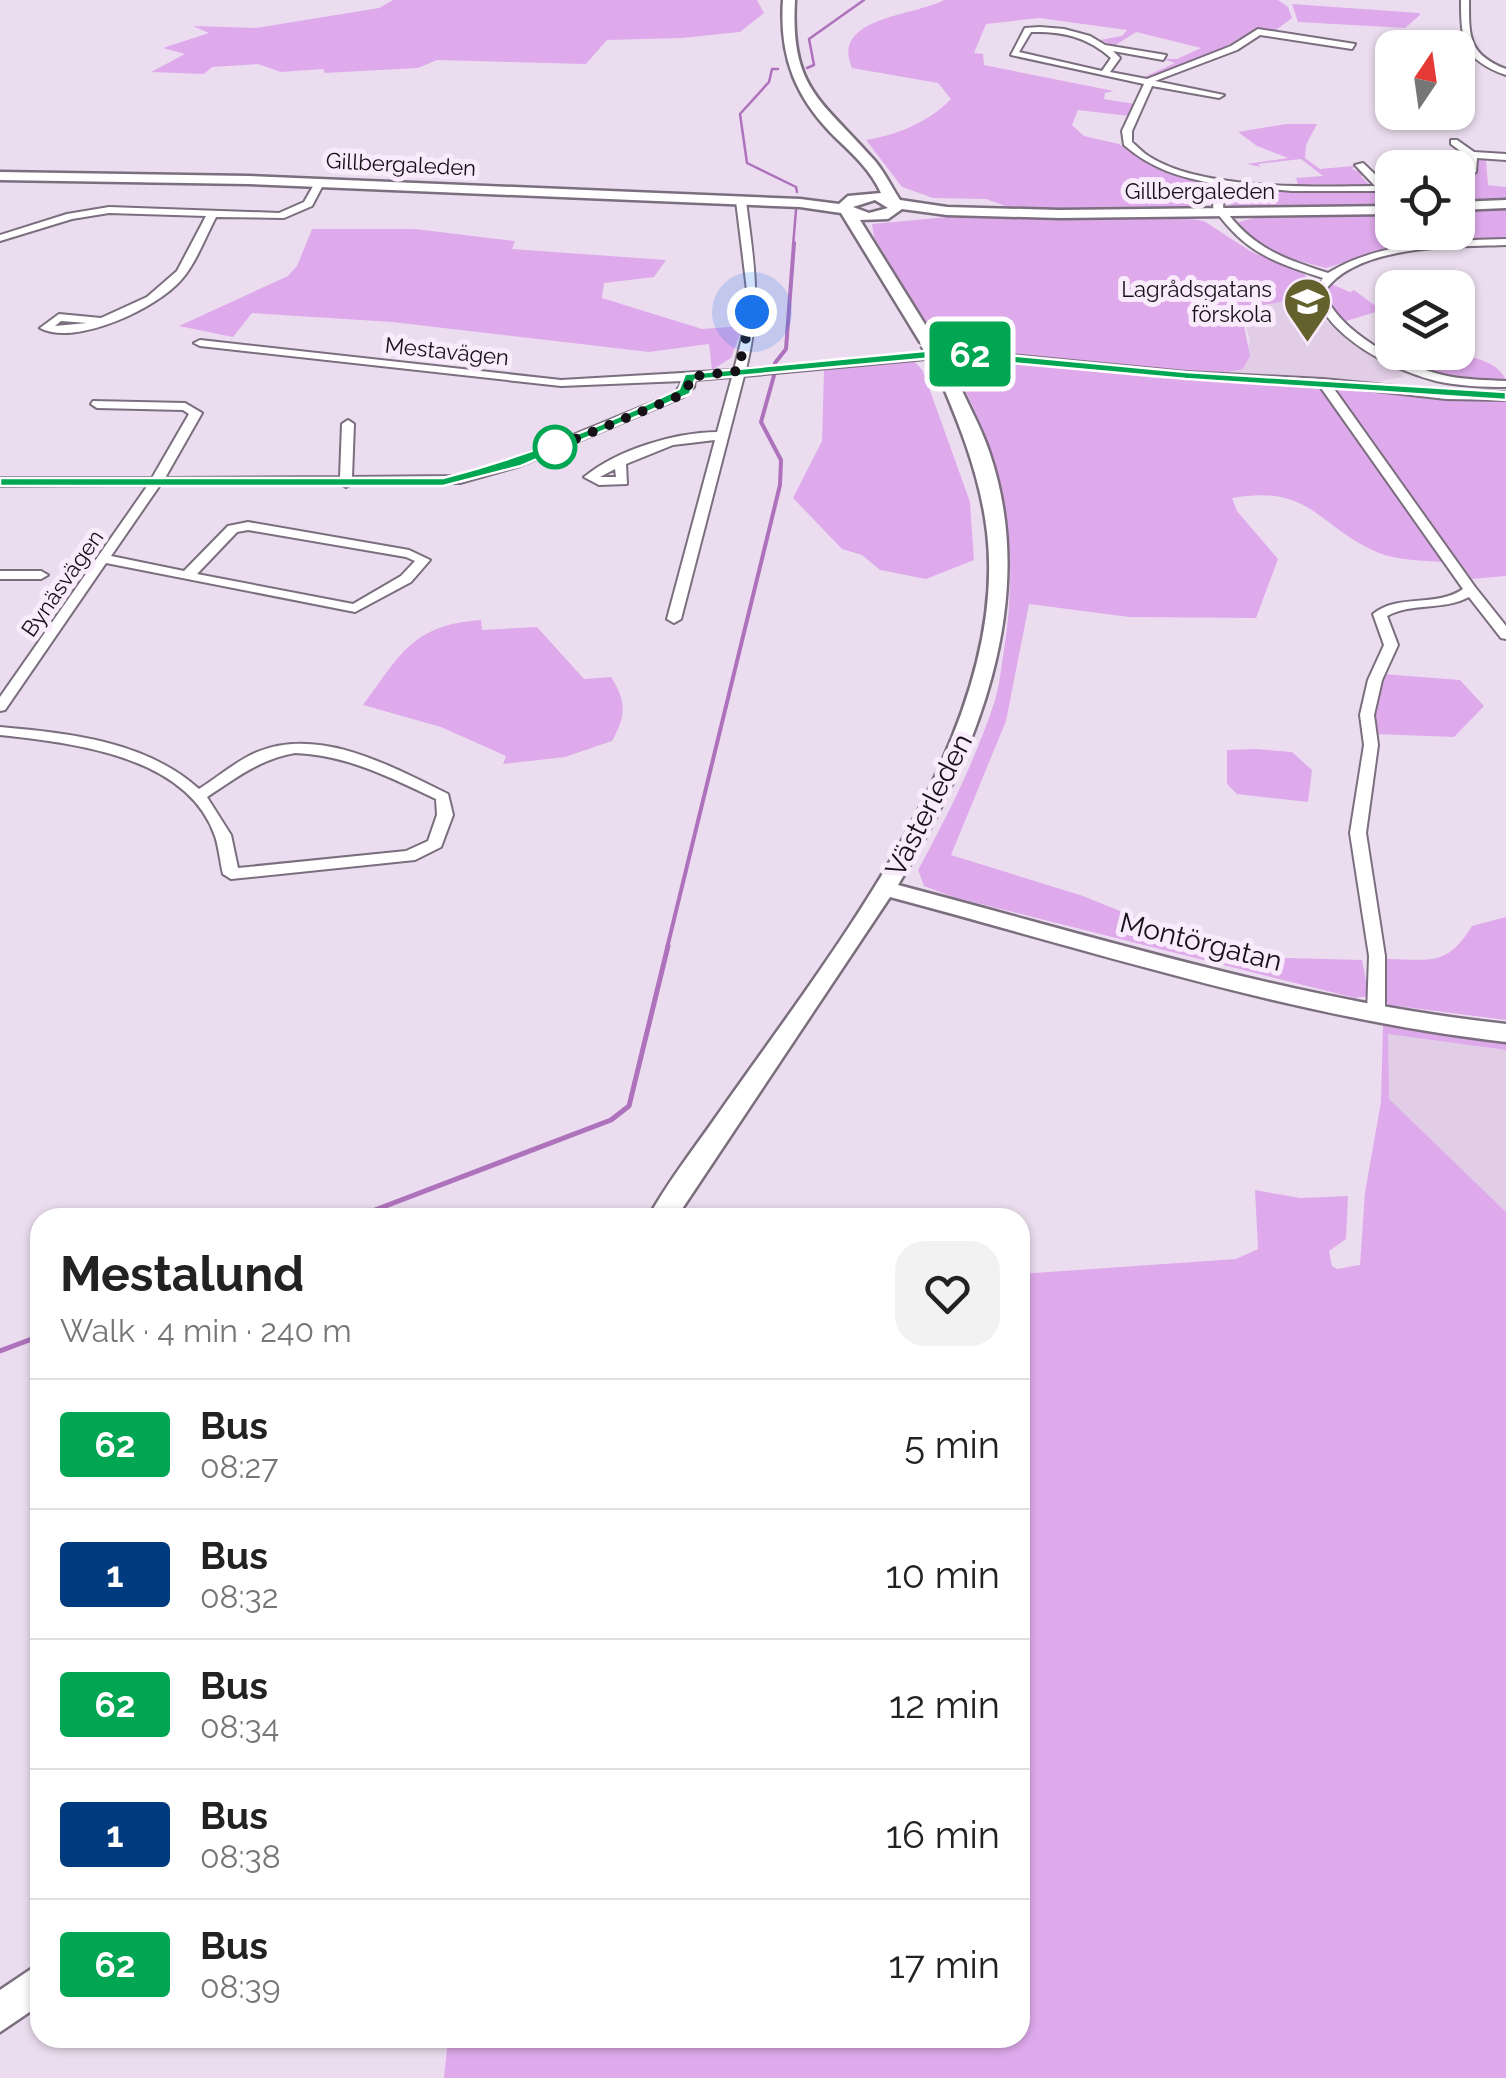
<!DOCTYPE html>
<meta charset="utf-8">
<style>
body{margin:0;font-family:Raleway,sans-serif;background:#f2f2f2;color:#222;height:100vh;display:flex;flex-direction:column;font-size:38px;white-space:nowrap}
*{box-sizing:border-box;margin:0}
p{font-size:32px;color:#767676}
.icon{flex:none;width:55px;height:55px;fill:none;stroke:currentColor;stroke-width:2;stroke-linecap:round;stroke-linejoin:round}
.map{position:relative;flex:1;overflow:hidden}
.panel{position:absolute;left:30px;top:1208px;width:1000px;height:840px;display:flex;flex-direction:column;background:#fff;border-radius:30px;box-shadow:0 2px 8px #0004}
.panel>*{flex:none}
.badge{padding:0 20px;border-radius:8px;font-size:35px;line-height:65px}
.needle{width:65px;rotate:13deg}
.fabs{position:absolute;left:1375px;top:30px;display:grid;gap:20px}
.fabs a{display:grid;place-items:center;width:100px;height:100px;border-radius:20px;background:#fff;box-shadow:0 2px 8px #0004;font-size:50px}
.you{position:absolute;width:50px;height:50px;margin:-25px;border:8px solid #fff;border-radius:50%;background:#1a73e8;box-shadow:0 0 0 15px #1a73e833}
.map>.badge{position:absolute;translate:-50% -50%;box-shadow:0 0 0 5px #fff}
.round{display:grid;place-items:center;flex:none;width:105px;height:105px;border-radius:30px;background:#f2f2f2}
.headline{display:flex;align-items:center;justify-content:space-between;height:170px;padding:0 30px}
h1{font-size:48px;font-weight:700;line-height:75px}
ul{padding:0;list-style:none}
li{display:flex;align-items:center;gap:30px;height:130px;padding:0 30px;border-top:2px solid #e0e0e0}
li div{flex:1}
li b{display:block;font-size:38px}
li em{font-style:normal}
li .badge{min-width:110px;font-weight:700;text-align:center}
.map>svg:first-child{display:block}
.built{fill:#e1cee6}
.green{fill:#dfaaec}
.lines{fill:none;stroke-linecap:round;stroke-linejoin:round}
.stream-far2{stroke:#ae72bc;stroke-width:2.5}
.stream-far1{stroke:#ae72bc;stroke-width:4}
.stream{stroke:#ae72bc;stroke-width:5}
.street-casing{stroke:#7b6e7e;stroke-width:4}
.secondary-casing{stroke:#7b6e7e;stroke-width:5}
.street{fill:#fff;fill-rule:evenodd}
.secondary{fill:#fff;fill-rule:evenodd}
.secondary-bridge-casing{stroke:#7b6e7e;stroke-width:20;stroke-linecap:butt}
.secondary-bridge{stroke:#fff;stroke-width:16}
.line{fill:#00a651;stroke:#fff;stroke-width:2.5}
.walk{stroke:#161117;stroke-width:10;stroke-dasharray:0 18}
.stop-dot{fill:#fff;stroke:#00a651;stroke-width:5}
.labels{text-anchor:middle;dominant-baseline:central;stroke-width:10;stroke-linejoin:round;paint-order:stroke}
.far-street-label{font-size:22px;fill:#161117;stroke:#f9eafc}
.far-poi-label{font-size:22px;fill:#161117;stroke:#f9eafc;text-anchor:end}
.street-label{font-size:28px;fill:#161117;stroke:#f9eafc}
</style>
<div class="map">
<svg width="1506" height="2078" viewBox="0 0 1506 2078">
<rect width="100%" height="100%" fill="#ebddef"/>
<path class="built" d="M1310,296L1317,311L1328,323L1398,367L1403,377L1366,384L1219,374L1243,369L1250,339L1242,316L1245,309Z
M1388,1033L1506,1050V1212L1388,1099Z"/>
<path class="green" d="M393,0H757L764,13L740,32L682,38L607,40L586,64L437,60L418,68L325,73L323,69L281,72L258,64L212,67L204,74L151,72L185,54L163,48L209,33L193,26L256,28L379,8Z
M944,0H1278L1288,7L1292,18L1276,30L1257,28L1213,54L1143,79H1140L1175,63L1163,59H1177L1201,48L1136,32L1114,46L1100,40L1122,36L1127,30L1039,18L986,24L974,53L983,54L984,65L1114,91L1105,93L1104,99L1135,104L1129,116L1078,110L1072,125L1084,136L1119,144L1154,167L1200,180L1197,201L1184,210L1013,209L986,199L933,198L902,187L866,140C897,135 929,122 951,99L938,83L852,68C830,17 915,16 944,0Z
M1292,4L1419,13L1420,15L1405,28L1298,22Z
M1286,124H1317L1306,145L1305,158L1320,169L1354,166L1352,169L1367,175L1361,176L1371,187L1298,185L1296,178L1323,176L1301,159L1258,164L1261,167L1247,164L1288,158L1257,146L1238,132Z
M1479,157L1494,160H1486L1488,185L1506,187V200L1458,202V184L1473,177Z
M1229,186L1301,191L1392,190V206L1242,210L1224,202L1222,193Z
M1506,207V239L1380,252L1326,268L1280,256L1240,229L1239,222L1258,217L1392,213V232H1458V210Z
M969,215L1185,218L1204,221L1250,251L1304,274L1312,285L1310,296L1245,309L1242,316L1250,356L1243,369L1219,374L942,351L874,237L872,224Z
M312,229H415L515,241L512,249L666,260L654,277L604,283L602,298L702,329L743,326L731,358L712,370L709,344L649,352L392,322L252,313L233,337L179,326L288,276L297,266Z
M1331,284L1350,292L1354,290L1392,318L1379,311L1343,322L1332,312L1325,295Z
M1423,353C1448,353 1495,354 1506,380L1447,376L1401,359Z
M946,356L1156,378L1322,387L1448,563C1427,560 1398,561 1379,553C1316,526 1312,484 1232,498L1237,511L1278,559L1256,618L1129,617L1029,604L1006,721L951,855L1083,896L1211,948L1254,957L1362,960L1369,996L1355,998L953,897L924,886L918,870C947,817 975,761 994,703C1000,686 1001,667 1004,650C1021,541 1003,450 946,356Z
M914,361L923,371L970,502L974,560L926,579L880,570L862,555L842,549L793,498L822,441L824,370Z
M1337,387L1506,400V576L1472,579L1336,396L1332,389Z
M481,620L482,630L537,627L584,679L611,677C627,702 626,716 612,741L565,757L503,764L506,756L441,727L363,705C401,654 412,625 481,620Z
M1383,674L1460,680L1484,706L1454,737L1375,734L1372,715Z
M1256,749L1292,752L1312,770L1308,802L1237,794L1227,784V750Z
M1506,917V1020L1389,1005L1383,997L1384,959C1430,959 1446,968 1472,926Z
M1383,1025L1506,1041V1050L1388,1034L1389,1099L1506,1212V2078H444L448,2038H1020V1274L1236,1259L1258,1249L1255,1190L1300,1198L1348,1196L1346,1239L1329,1251L1332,1266L1337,1269L1360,1265L1365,1192L1381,1102Z"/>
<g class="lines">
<path class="stream-far2" d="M807,68L814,65L809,39L864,0
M778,69H772L769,82L740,114L747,163L796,187L797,192
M793,246L796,210"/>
<path class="stream-far1" d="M775,363L786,349L794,243
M667,948L780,485L781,460L761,422L775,372"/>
<path class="stream" d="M354,1218L611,1120L629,1106L668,946
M0,1351L40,1336"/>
<defs>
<path id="street" d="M1461,0H1469C1469,37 1468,54 1506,69V75C1463,60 1461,42 1461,0Z
M1040,27L1064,29L1090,36L1105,45L1166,55L1163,60L1113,51L1120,58L1110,72L1147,79L1231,46L1258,29L1355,44L1352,49L1260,35L1237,50L1155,81L1224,95L1219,98L1152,86L1132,131V142C1138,147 1143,153 1150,157C1202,190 1314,187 1375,186L1355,165L1363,163L1386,185H1392V191H1292L1225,185L1223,207C1252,248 1282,258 1328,273C1380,241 1447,241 1506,239V245C1454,247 1356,244 1324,292C1338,332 1403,366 1443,375C1464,380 1485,380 1506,381V387C1483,387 1459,386 1436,381C1391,369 1329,338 1314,292L1323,278C1273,262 1244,252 1213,207L1216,184C1179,177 1152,169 1124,145L1122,131L1144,84L1011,55L1025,28ZM1031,32C1062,31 1088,37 1111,58L1102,71L1019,52Z
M1451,140H1457L1474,152L1506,154V160L1477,158L1476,172L1458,185V178L1468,169L1467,156L1451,144Z
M316,181L324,183L312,206L284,218L216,217C205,238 197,261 182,279C158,308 75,347 40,328L59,314L101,318L147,297L177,271L206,216L109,213L72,219L0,241V235L67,214L109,207L279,213L304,202ZM61,321L87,323L55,326Z
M741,198L746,201C754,264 762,305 746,369L958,350L1186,372L1323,379L1446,391L1506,392V400L1446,399L1332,386L1475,587L1506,626V639L1501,638L1469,597C1443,611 1413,602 1387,616L1398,645L1382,680L1374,715L1378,745L1366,833L1385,956V1014L1382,1018H1370L1367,1014L1369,956L1350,833L1364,745L1360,715L1368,680L1384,645L1373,614C1399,593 1436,608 1463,589L1319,385L1186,378L958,356L744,376L681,619L674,623L667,619L715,440L673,445L626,464L627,484L599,485L584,477C619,449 673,433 717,432L732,377L695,380L694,387L683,397L520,466L460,483L351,484L346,487L341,484L160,485L111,556L184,571L228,526L248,522L409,550L430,560L411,582L355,612L106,563L5,710L0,711V697L148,485L0,486V478H152L189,414L183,410L97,408L91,404L93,401L185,403L202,413L165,478L340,477L342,424L348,420L354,424L352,477L455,476L512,460L675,393L683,381L561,386L200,346L194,343L200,340L561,380L734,370L742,338L747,290L736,201ZM615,469L616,477H600ZM248,530L406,557L415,561L401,576L353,604L197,574L237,532Z
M0,571H41L48,575L41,579H0Z
M0,727C68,733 146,741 199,789C218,777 236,761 257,752C321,726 392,767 448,794L453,815L441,847L415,860L231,879L223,874C220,862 219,848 215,836C187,755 72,743 0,735ZM295,753C346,755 390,777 436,799L437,815L428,841L406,851L238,868L231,835L207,797C236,778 260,759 295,753Z"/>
<path id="secondary" d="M783,0H795C790,90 822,100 875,161C885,173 892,188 900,200L947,207L1060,210L1392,206V214L1060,218L947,215L902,209L888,219L860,220L936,342L928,347L920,342L841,213L800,207L248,184L0,180V172L248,176L800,199L839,204L848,196L881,193C871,171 855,156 837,139C796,99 779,58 783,0ZM875,200L888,208L869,213L853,207Z
M1506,200V208L1458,210V202Z
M943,362L951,367C963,395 979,422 989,451C1041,602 975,756 898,885C1098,937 1299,1002 1506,1024V1042C1297,1018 1093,951 890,897L676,1218H648C667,1183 693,1150 716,1117C825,960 1011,735 987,532C980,473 958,421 935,367Z
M40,1963V2005L0,2032V1990Z"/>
</defs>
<use href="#street" class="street-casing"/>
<use href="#secondary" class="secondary-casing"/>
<use href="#street" class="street"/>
<use href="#secondary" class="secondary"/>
<defs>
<path id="secondary-bridge" d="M928,342L943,367"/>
</defs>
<use href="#secondary-bridge" class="secondary-bridge-casing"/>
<use href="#secondary-bridge" class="secondary-bridge"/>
</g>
<path class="line" d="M945,349L1186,372L1506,392V400L1186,379L945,357L695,380L690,394L521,466L443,486H0V478H443C525,457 603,426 679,389L685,374Z"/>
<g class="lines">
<path class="walk" d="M555,447L549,450L679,396L688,387L690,377L738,371L752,312"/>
</g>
<defs>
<symbol id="school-pin" viewBox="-11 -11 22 30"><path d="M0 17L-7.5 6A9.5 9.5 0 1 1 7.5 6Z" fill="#65612d" stroke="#f9eafc"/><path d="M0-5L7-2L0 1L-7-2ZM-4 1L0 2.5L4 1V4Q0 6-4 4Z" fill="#fff"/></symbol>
</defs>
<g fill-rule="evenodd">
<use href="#school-pin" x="1280" y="274" width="55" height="75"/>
</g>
<circle class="stop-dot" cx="555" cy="447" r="20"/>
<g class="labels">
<g class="far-street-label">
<text transform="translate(401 164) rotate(3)">Gillbergaleden</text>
<text x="1200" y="191">Gillbergaleden</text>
<text transform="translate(447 351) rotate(6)">Mestavägen</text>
<text transform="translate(62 583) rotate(-55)">Bynäsvägen</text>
</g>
<g class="far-poi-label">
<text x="1272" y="289">Lagrådsgatans<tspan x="1272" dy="25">förskola</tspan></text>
</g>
<g class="street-label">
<text transform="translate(929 805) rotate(-63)">Västerleden</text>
<text transform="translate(1201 942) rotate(14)">Montörgatan</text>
</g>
</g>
</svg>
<div class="fabs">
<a><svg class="needle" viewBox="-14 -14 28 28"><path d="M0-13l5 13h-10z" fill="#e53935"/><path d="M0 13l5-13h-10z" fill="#767676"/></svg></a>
<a><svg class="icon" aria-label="locate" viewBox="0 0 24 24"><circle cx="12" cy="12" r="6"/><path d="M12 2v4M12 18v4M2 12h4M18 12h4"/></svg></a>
<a><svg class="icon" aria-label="layers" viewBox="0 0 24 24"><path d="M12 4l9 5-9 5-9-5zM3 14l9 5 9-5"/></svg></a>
</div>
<div class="you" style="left:752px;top:312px"></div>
<b class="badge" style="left:970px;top:354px;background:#00a651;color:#fff">62</b>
<section class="panel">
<div class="headline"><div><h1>Mestalund</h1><p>Walk · 4 min · 240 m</p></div><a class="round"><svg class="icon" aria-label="heart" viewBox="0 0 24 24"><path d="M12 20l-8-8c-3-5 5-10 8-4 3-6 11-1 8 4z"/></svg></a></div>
<ul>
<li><span class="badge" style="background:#00a651;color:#fff">62</span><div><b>Bus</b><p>08:27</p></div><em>5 min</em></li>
<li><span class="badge" style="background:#003b80;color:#fff">1</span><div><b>Bus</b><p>08:32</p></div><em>10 min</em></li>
<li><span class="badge" style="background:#00a651;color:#fff">62</span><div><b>Bus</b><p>08:34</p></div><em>12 min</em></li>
<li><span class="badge" style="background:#003b80;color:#fff">1</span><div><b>Bus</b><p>08:38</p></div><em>16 min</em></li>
<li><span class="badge" style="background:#00a651;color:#fff">62</span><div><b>Bus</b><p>08:39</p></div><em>17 min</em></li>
</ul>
</section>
</div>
